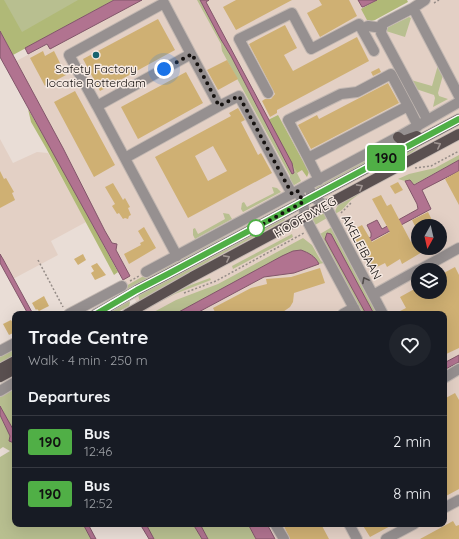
<!DOCTYPE html>
<meta charset="utf-8">
<style>
body{margin:0;font-family:Quicksand,sans-serif;background:#20242c;color:#f1f3f6;height:100vh;display:flex;flex-direction:column;font-size:15px;white-space:nowrap}
*{box-sizing:border-box;margin:0}
p{font-size:13px;color:#9ea1a6}
.icon{flex:none;width:22px;height:22px;fill:none;stroke:currentColor;stroke-width:2;stroke-linecap:round;stroke-linejoin:round}
.map{position:relative;flex:1;overflow:hidden}
.panel{position:absolute;left:12px;top:311px;width:435px;height:216px;display:flex;flex-direction:column;background:#171b24;border-radius:8px;box-shadow:0 4px 16px #0002}
.panel>*{flex:none}
.badge{padding:0 8px;border-radius:3px;font-size:14px;line-height:26px}
.needle{width:26px;rotate:188deg}
.tools{position:absolute;left:411px;top:219px;display:grid;gap:8px}
.tools a{display:grid;place-items:center;width:36px;height:36px;border-radius:50%;background:#171b24;box-shadow:0 4px 16px #0002;font-size:20px}
.you{position:absolute;width:20px;height:20px;margin:-10px;border:3px solid #fff;border-radius:50%;background:#1a73e8;box-shadow:0 0 0 6px #1a73e833}
.map>.badge{position:absolute;translate:-50% -50%;box-shadow:0 0 0 2px #fff}
h2{padding:0 16px;font-size:15px;line-height:36px}
.round{display:grid;place-items:center;flex:none;width:42px;height:42px;border-radius:21px;background:#20242c}
.headline{display:flex;align-items:center;justify-content:space-between;height:68px;padding:0 16px}
h1{font-size:19px;font-weight:800;line-height:30px}
ul{padding:0;list-style:none}
li{display:flex;align-items:center;gap:12px;height:52px;padding:0 16px;border-top:1px solid #363941}
li div{flex:1}
li b{display:block;font-size:15px}
li em{font-style:normal}
li .badge{min-width:44px;font-weight:700;text-align:center}
.map>svg:first-child{display:block}
.built{fill:#e3d0c5;fill-rule:evenodd}
.green{fill:#b8bf90}
.forest{fill:#b0b977}
.water{fill:#b17390;stroke:#82566a}
.building{fill:#cfb073;fill-rule:evenodd}
.lines{fill:none;stroke-linecap:round;stroke-linejoin:round}
.minor-casing{stroke:#c3b8b2;stroke-width:12}
.major-casing{stroke:#c3b8b2;stroke-width:12}
.path{stroke:#958c87;stroke-width:1.5;stroke-dasharray:2 2;stroke-linecap:butt}
.minor{stroke:#969090;stroke-width:10}
.major{stroke:#5a5050;stroke-width:10}
.oneway{stroke:#a09592}
.oneway2{stroke:#504b4a}
.line-casing{stroke:#fff;stroke-width:9}
.line{stroke:#50af46;stroke-width:6}
.walk{stroke:#161210;stroke-width:4;stroke-dasharray:0 7.2}
.poi-dot{fill:#17646e;stroke:#f6eae3;stroke-width:1.5}
.stop-dot{fill:#fff;stroke:#50af46;stroke-width:2}
.labels{text-anchor:middle;dominant-baseline:central;stroke-width:3;stroke-linejoin:round;paint-order:stroke}
.poi-label{font-size:12px;fill:#161210;stroke:#f6eae3}
.street-label{font-size:12px;fill:#161210;stroke:#f6eae3}
</style>
<div class="map">
<svg width="459" height="539" viewBox="0 0 459 539">
<rect width="100%" height="100%" fill="#e9ddd6"/>
<path class="built" d="M142,0H200L202,3L209,0H358L372,26L419,0H459V539H263L255,524H444V314H143L9,65L48,44L50,48ZM418,226H440V248H418ZM418,270H440V292H418Z
M0,139L13,163L37,152L48,153L86,222L51,241L58,255L11,280L0,259Z"/>
<path class="green" d="M0,0H99L18,41Z
M197,0H200L220,38L231,56L292,174L293,170L292,163L301,181L291,187L289,182L290,176L222,51L221,44Z
M409,17L411,18L405,37L386,31V28Z
M438,65L443,75L438,93L439,96L448,99L433,107L435,98L434,95L416,89L411,80L432,86Z
M396,143L402,144L316,191L315,189L319,184Z
M417,146L418,148L406,157L327,201L326,199L383,169Z
M459,155V160L413,185L410,180L405,181L398,179L409,174L435,168Z
M272,187L277,188L281,192L243,212L241,209L242,203L244,202L247,207L274,193Z
M361,191L362,192L351,200L342,210L335,214C335,202 352,196 361,191Z
M324,212L327,218L315,225L311,219Z
M223,213L229,214L232,219L195,239L193,235V229L195,228L198,234L225,219Z
M284,218L285,220L209,261L194,272L140,302L138,295Z
M332,227L379,314H374L331,235L329,234L325,239L366,314H360L323,245L320,234Z
M292,234L293,237L233,269L232,266Z
M223,235L226,240L136,287H131L107,301L105,298L147,274Z
M303,238L312,245L321,261L324,263L319,264C313,254 304,250 293,251L175,314H144L150,311L152,313L176,300L218,284Z
M210,278L211,280L175,294L136,314L180,289Z
M129,300L130,303L129,306L114,314H100Z
M15,347V359L0,367V355Z
M11,388H15V391L13,392L15,396V524H83L91,539H0V457L10,451L3,447L0,449V415L10,436L14,431L0,406V394Z
M146,524H193L202,539H154Z
M200,524H248L256,539H208Z"/>
<path class="forest" d="M0,0H4L22,32L78,0H114L13,55L0,31Z
M377,0H407L408,2L375,20L368,22L361,9Z
M28,109L56,157L118,272L114,275L46,148L31,122Z
M278,115L309,172L307,177L302,170L297,173L268,120Z"/>
<path class="water" d="M114,0H142L50,49L47,44L28,54L25,48Z
M200,0H209L206,2L292,163L294,173L292,174L231,56L220,38Z
M358,0H377L363,7H362Z
M0,31L63,148L105,231L112,243L117,244L116,250L130,276L123,280L0,57Z
M459,160V171L422,190L431,209L358,248L357,245L371,237V233L367,225L377,220L382,229L418,209L417,204L405,181L410,180L414,185Z
M327,233L331,234L374,314H366L325,239Z
M301,250C309,253 315,256 319,264L294,273L264,277L195,314H175L282,256L293,251Z
M0,254L3,259L33,314H28L0,263Z
M459,355V362L444,370V363Z
M0,406L14,431V443L9,441L10,436L0,415Z
M83,524H88L96,539H91Z
M140,524H146L154,539H149Z
M193,524H200L208,539H202Z
M248,524H267L275,539H256Z"/>
<path class="building" d="M236,0H292L236,30L223,7Z
M319,0H349L357,16L320,37L307,13L322,5Z
M158,19L175,50L100,91L83,59Z
M285,25L297,48L284,55L293,71L357,37L369,61L277,110V113L270,117L262,101L265,99H271L275,94L249,44Z
M43,51L45,56L54,51L66,75L45,86L30,58Z
M227,60L238,79L218,90L207,70Z
M379,68L381,72L373,76L371,72Z
M186,72L203,103L138,139L121,107Z
M388,83L399,103L311,149L298,125L317,115L319,119Z
M75,91L115,165L94,177L54,102Z
M238,108L245,120L241,122L258,155L261,153L272,173L188,218L155,157L231,116L229,113ZM213,146L227,171L208,181L195,156Z
M0,171L4,179L6,178L14,192L12,193L15,200L0,208Z
M459,171V205L445,179Z
M398,182L403,190L395,194L390,186Z
M113,183L123,200L125,198L130,207L128,208L131,215L129,216L128,219L125,218L123,219L119,213L117,214L112,206L115,204L105,187Z
M381,195L387,206L391,204L411,242L418,238V248H429L402,264L400,259L387,267L385,263L371,270L350,231L362,225L372,242L390,232L372,199Z
M428,212L435,226H415L412,220Z
M144,227L156,248L129,264L124,254L141,245L140,243L144,241L138,231Z
M83,254L86,260L78,265L74,259Z
M97,263L106,275L95,280L91,273L94,271L91,266Z
M455,267L459,275V348L444,355V314H394L406,308L400,297L418,287V292H440V275Z
M320,268L325,283L294,293L293,302L290,307L280,314H216L213,308L251,288L267,284L266,279L291,277Z
M44,296L49,306L39,311L37,309L36,310L32,303Z
M11,320L13,323L15,322V332L9,335L3,324Z
M455,393L459,400V489L446,496L444,491V399Z
M453,521L456,526L459,525V539H420Z
M283,524H321L329,539H290Z
M362,524H394L370,537Z"/>
<g class="lines">
<defs>
<path id="minor" d="M425,0L413,8L382,24L381,33L427,119
M413,8L459,96
M362,29L368,26L382,28
M268,93L239,39L292,13L311,49L359,24L374,51
M97,106L69,55L164,3L191,54
M219,106L239,96L292,194
M125,158L219,106L191,54L97,106L177,256
M308,158L288,120L341,94L357,92L391,74L408,106
M319,180L308,158L408,106L418,126
M310,190L313,197L326,206L383,314
M300,196L303,202L305,217L357,314
M419,270L459,248
M146,272L398,137L459,102
M373,295L418,270
M69,314L122,286
M343,314L354,308
M0,351L15,343
M444,378L459,369
M0,391L15,382
M444,508L459,500
M275,524L284,539
M349,524L357,539
M386,539L414,524"/>
<path id="major" d="M398,137L403,141L417,136
M96,314L137,290L168,274L459,119
M127,314L192,277L459,134
M0,369L15,361
M0,377L15,369"/>
</defs>
<use href="#minor" class="minor-casing"/>
<use href="#major" class="major-casing"/>
<path class="path" d="M434,3L439,0
M415,168L431,166L459,151
M341,213L351,203
M38,260L63,307
M130,281L139,276
M184,293L216,281L304,233"/>
<use href="#minor" class="minor"/>
<use href="#major" class="major"/>
</g>
<defs><path id="oneway-chevron" d="M-2-3.5L2.5 0L-2 3.5" fill="none" stroke-width="1.6" stroke-linecap="round" stroke-linejoin="round"/></defs>
<g class="oneway">
<use href="#oneway-chevron" transform="translate(438 145) rotate(-27)"/>
<use href="#oneway-chevron" transform="translate(360 187) rotate(-29)"/>
<use href="#oneway-chevron" transform="translate(227 258) rotate(-28)"/>
</g>
<use class="oneway2" href="#oneway-chevron" transform="translate(365 280) rotate(-118)"/>
<g class="lines">
<defs>
<path id="line" d="M96,314L137,290L168,274L459,119"/>
</defs>
<use href="#line" class="line-casing"/>
<use href="#line" class="line"/>
<path class="walk" d="M164,69L192,54L219,106L239,96L292,194L298,191L303,202L256,228"/>
</g>
<circle class="poi-dot" cx="96" cy="55" r="4"/>
<circle class="stop-dot" cx="256" cy="228" r="8"/>
<g class="labels">
<g class="poi-label">
<text x="96" y="68">Safety Factory<tspan x="96" dy="14">locatie Rotterdam</tspan></text>
</g>
<g class="street-label">
<text transform="translate(305 217) rotate(-30)">HOOFDWEG</text>
<text transform="translate(362 247) rotate(62)">AKELEIBAAN</text>
</g>
</g>
</svg>
<div class="tools">
<a><svg class="needle" viewBox="-14 -14 28 28"><path d="M0-13l5 13h-10z" fill="#e53935"/><path d="M0 13l5-13h-10z" fill="#9ea1a6"/></svg></a>
<a><svg class="icon" aria-label="layers" viewBox="0 0 24 24"><path d="M12 4l9 5-9 5-9-5zM3 14l9 5 9-5"/></svg></a>
</div>
<div class="you" style="left:164px;top:69px"></div>
<b class="badge" style="left:386px;top:158px;background:#50af46;color:#111">190</b>
<section class="panel">
<div class="headline"><div><h1>Trade Centre</h1><p>Walk · 4 min · 250 m</p></div><a class="round"><svg class="icon" aria-label="heart" viewBox="0 0 24 24"><path d="M12 20l-8-8c-3-5 5-10 8-4 3-6 11-1 8 4z"/></svg></a></div>
<h2>Departures</h2>
<ul>
<li><span class="badge" style="background:#50af46;color:#111">190</span><div><b>Bus</b><p>12:46</p></div><em>2 min</em></li>
<li><span class="badge" style="background:#50af46;color:#111">190</span><div><b>Bus</b><p>12:52</p></div><em>8 min</em></li>
</ul>
</section>
</div>
